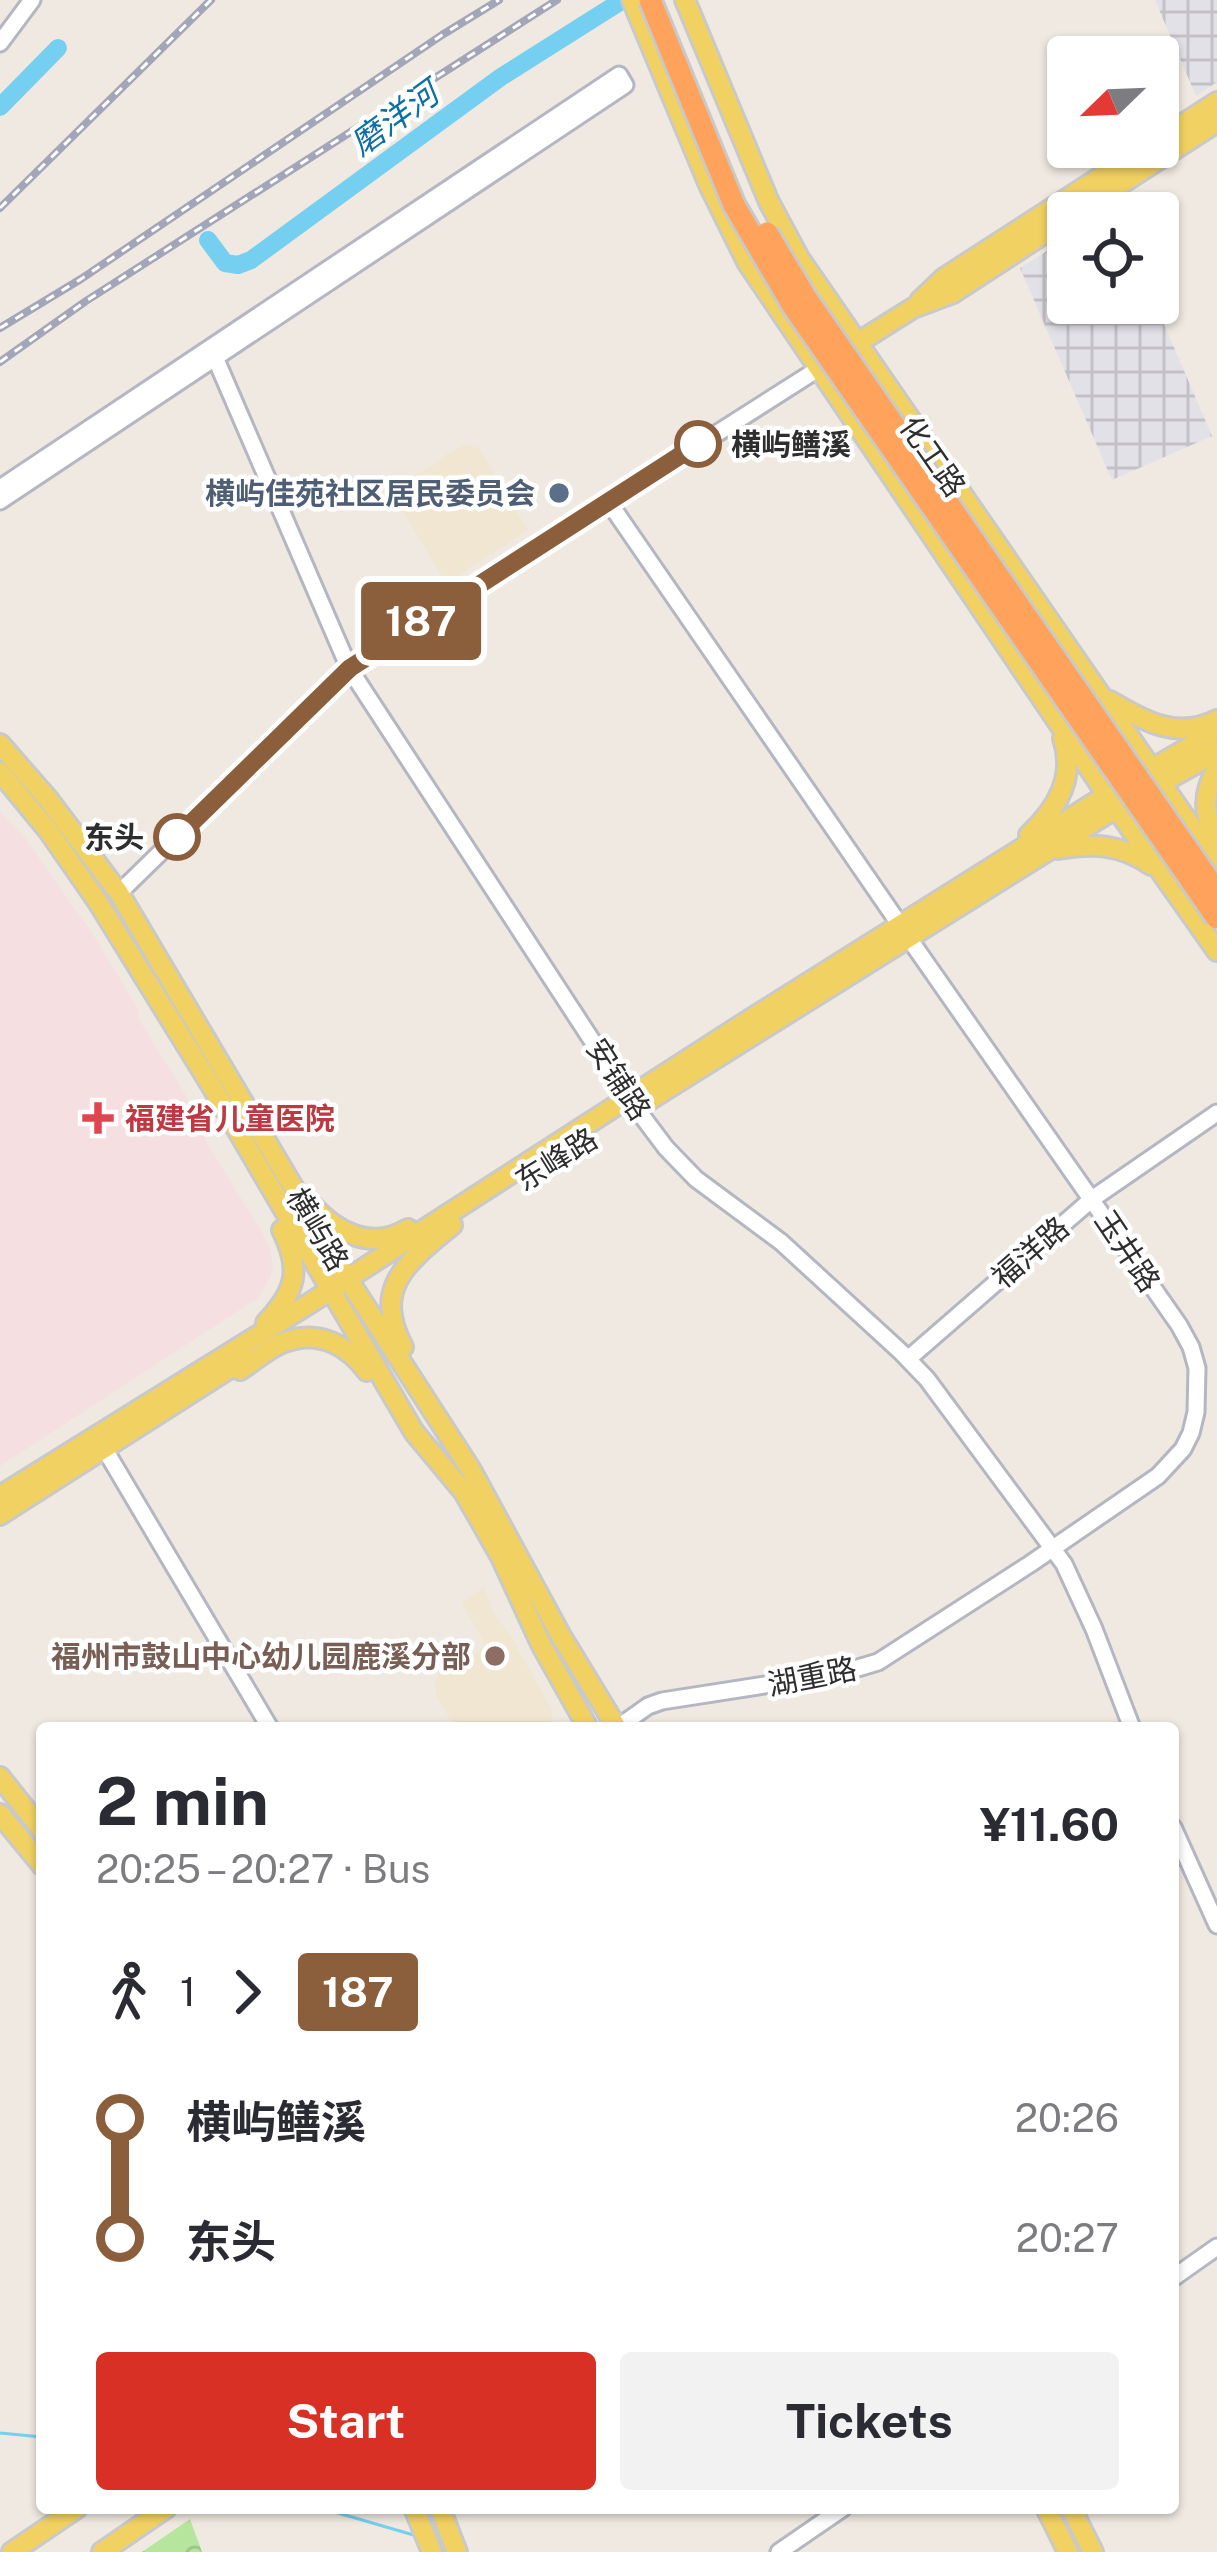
<!DOCTYPE html>
<meta charset="utf-8">
<style>
body{margin:0;font-family:"Public Sans","Noto Sans SC",sans-serif;background:#f2f2f3;color:#2b2b33;height:100vh;display:flex;flex-direction:column;font-size:45px;white-space:nowrap}
*{box-sizing:border-box;margin:0}
p{font-size:39px;color:#7c7c81}
.icon{flex:none;width:66px;height:66px;fill:none;stroke:currentColor;stroke-width:2;stroke-linecap:round;stroke-linejoin:round}
.map{position:relative;flex:1;overflow:hidden}
.panel{position:absolute;left:36px;top:1722px;width:1143px;height:792px;display:flex;flex-direction:column;background:#fff;border-radius:12px;box-shadow:0 3px 9px #0004}
.panel>*{flex:none}
.badge{padding:0 24px;border-radius:9px;font-size:42px;line-height:78px}
.needle{width:78px;rotate:247deg}
.fabs{position:absolute;left:1047px;top:36px;display:grid;gap:24px}
.fabs a{display:grid;place-items:center;width:132px;height:132px;border-radius:12px;background:#fff;box-shadow:0 3px 9px #0004;font-size:60px}
.map>.badge{position:absolute;translate:-50% -50%;box-shadow:0 0 0 6px #fff}
.legs{display:flex;align-items:center;gap:18px;height:132px;padding:0 60px;font-size:39px}
.legs p{margin-inline-start:auto}
.headline{display:flex;align-items:center;justify-content:space-between;height:204px;padding:0 60px}
h1{font-size:66px;font-weight:700;line-height:90px}
.button{display:flex;gap:24px;margin-top:auto;padding:24px 60px}
.button a{flex:1;height:138px;border-radius:12px;background:#d93025;color:#fff;font-size:48px;font-weight:700;line-height:138px;text-align:center}
.button a+a{background:#f2f2f3;color:#2b2b33}
ul{padding:0 60px;list-style:none}
li{display:flex;align-items:center;gap:42px;height:120px;font-size:45px}
li i{display:grid;place-items:center;width:18px;height:100%;margin:0 15px;background:currentColor}
li i::after{content:'';width:30px;height:30px;margin:-15px;border:9px solid;border-radius:50%;background:#fff}
li p{margin-inline-start:auto}
li:first-child i{background:linear-gradient(#0000 50%,currentColor 0)}
li:last-child i{background:linear-gradient(currentColor 50%,#0000 0)}
.map>svg:first-child{display:block}
.industrial{fill:url(#industrial-grid)}
.education{fill:#f0e6d1}
.medical{fill:#f5dfe0}
.park{fill:url(#park-crowns)}
.lines{fill:none;stroke-linecap:round;stroke-linejoin:round}
.stream{stroke:#75cff0;stroke-width:3}
.river{stroke:#75cff0;stroke-width:18}
.minor-casing{stroke:#b4b7c1;stroke-width:21}
.major-casing{stroke:#c9c9c9;stroke-width:24}
.minor{stroke:#fff;stroke-width:15}
.major{stroke:#f2d163;stroke-width:18}
.rail-casing{stroke:#a3a6b8;stroke-width:8}
.rail{stroke:#fff;stroke-width:3;stroke-dasharray:9;stroke-linecap:butt}
.highway-bridge-casing{stroke:#c9c9c9;stroke-width:27;stroke-linecap:butt}
.highway-bridge{stroke:#ffa35c;stroke-width:21}
.line-1-casing{stroke:#fff;stroke-width:27}
.line-1{stroke:#8b5e3c;stroke-width:18}
.stop-1-dot{fill:#fff;stroke:#8b5e3c;stroke-width:6}
.service-dot{fill:#5c6f8a;stroke:#fff;stroke-width:4.5}
.health-dot{fill:#e0444e;stroke:#fff;stroke-width:4.5}
.education-dot{fill:#8d6e63;stroke:#fff;stroke-width:4.5}
.labels{text-anchor:middle;dominant-baseline:central;stroke-width:9;stroke-linejoin:round;paint-order:stroke}
.stop-label{font-size:30px;font-weight:bold;fill:#2e2e2e;stroke:#fff;text-anchor:start}
.street-label{font-size:30px;fill:#2e2e2e;stroke:#fff}
.service-label{font-size:30px;font-weight:bold;fill:#4e5e75;stroke:#fff;text-anchor:end}
.health-label{font-size:30px;font-weight:bold;fill:#be3a42;stroke:#fff;text-anchor:start}
.education-label{font-size:30px;font-weight:bold;fill:#785e54;stroke:#fff;text-anchor:end}
.water-label{font-size:33px;font-style:italic;fill:#0d6fa3;stroke:#fff}
</style>
<div class="map">
<svg width="1217" height="2552" viewBox="0 0 1217 2552">
<defs>
<pattern id="industrial-grid" width="8" height="8" patternUnits="userSpaceOnUse" patternTransform="scale(3)"><rect width="8" height="8" fill="#e3e1e8"/><path d="M0 4h8M4 0v8" fill="none" stroke="#c3c1c7"/></pattern>
<pattern id="park-crowns" width="20" height="18" patternUnits="userSpaceOnUse" patternTransform="scale(3)"><rect width="20" height="18" fill="#b6e59e"/><path d="M2 6a3 3 0 1 1 6 0M12 15a3 3 0 1 1 6 0" fill="none" stroke="#9dc588"/></pattern>
</defs>
<rect width="100%" height="100%" fill="#efe9e1"/>
<path class="industrial" d="M1155,0H1217V82L1196,96Z
M1068,238V303H1155L1212,436L1112,480L1020,268Z"/>
<path class="education" d="M466,445L479,448L528,530L446,583L389,488L434,465L451,451Z
M484,1588L493,1612L510,1635L551,1708L553,1728H455L437,1697L435,1683L439,1673L477,1652L485,1644L461,1602Z"/>
<path class="medical" d="M0,812L25,838L96,939L139,1011L137,1016L185,1094L207,1143L263,1234L270,1250L273,1265L270,1278L258,1298L0,1466Z"/>
<path class="park" d="M190,2519L202,2552H142Z"/>
<g class="lines">
<path class="stream" d="M0,2433L42,2437
M321,2508L417,2536"/>
<path class="river" d="M0,107L58,48
M208,240L225,263L238,265L251,260L501,77L623,0"/>
<defs>
<path id="minor" d="M0,43L32,0
M211,348L349,668L636,1108L666,1148L696,1179L781,1242L901,1352L927,1379L1064,1564L1094,1629L1132,1728
M0,488L619,75L625,85L0,501
M608,501L900,925
M119,893L349,668L818,369
M908,1359L1092,1199L1217,1113
M104,1448L270,1728
M617,1728L648,1706L662,1701L841,1673L878,1662L1030,1564L1158,1476L1183,1449L1191,1433L1196,1412L1197,1368L1191,1347L1179,1325L908,937
M1173,1827L1217,1925
M1173,2278L1217,2247
M779,2552L843,2508"/>
<path id="major" d="M632,0L709,185L747,262L1116,808L1217,951
M685,0L769,202L799,258L1217,864
M1158,140L1217,102
M1076,213L1217,122
M920,301L944,278L1147,147
M851,347L913,308L953,293L1068,218
M1110,701C1145,722 1178,740 1217,720
M0,744L48,799L119,893L347,1278L471,1470L561,1636L617,1728
M1217,768C1202,795 1203,815 1217,841
M0,772L48,830L98,902L211,1085L414,1432L464,1492L501,1557L542,1646L588,1728
M1029,835C1057,809 1076,777 1063,738
M1058,849C1093,843 1121,844 1151,865
M638,1107L1116,808L1217,752
M312,1205C337,1233 372,1251 408,1229
M266,1323C296,1291 302,1270 282,1230
M403,1347C371,1287 409,1261 452,1225
M240,1370C256,1360 273,1344 291,1340C322,1331 349,1347 367,1371
M0,1496L307,1305L749,1020L1107,795L1217,731
M0,1515L246,1358
M0,1777L42,1830
M0,1814L42,1865
M414,2508L432,2552
M440,2508L457,2552
M1046,2508L1068,2552
M1071,2508L1093,2552
M12,2552L77,2508
M102,2552L166,2508"/>
</defs>
<use href="#minor" class="minor-casing"/>
<use href="#major" class="major-casing"/>
<use href="#minor" class="minor"/>
<use href="#major" class="major"/>
<defs>
<path id="rail" d="M0,208L211,0
M0,328L81,279L442,35L499,0
M0,362L86,301L557,0"/>
</defs>
<use href="#rail" class="rail-casing"/>
<use href="#rail" class="rail"/>
<defs>
<path id="highway-bridge" d="M650,0L734,205L793,306L1217,918
M767,233L806,298L1217,892"/>
</defs>
<use href="#highway-bridge" class="highway-bridge-casing"/>
<use href="#highway-bridge" class="highway-bridge"/>
</g>
<g class="lines">
<defs>
<path id="line-1" d="M177,837L350,668L698,444"/>
</defs>
<use href="#line-1" class="line-1-casing"/>
<use href="#line-1" class="line-1"/>
</g>
<g class="stop-1-dot">
<circle cx="698" cy="444" r="21"/>
<circle cx="177" cy="837" r="21"/>
</g>
<circle class="service-dot" cx="559" cy="493" r="12"/>
<path class="health-dot" d="M92 1100h12v12h12v12h-12v12h-12v-12h-12v-12h12z"/>
<circle class="education-dot" cx="495" cy="1656" r="12"/>
<g class="labels">
<g class="stop-label">
<text x="731" y="444">横屿鳝溪</text>
<text x="144" y="837" text-anchor="end">东头</text>
</g>
<g class="street-label">
<text transform="translate(933 456) rotate(55)">化工路</text>
<text transform="translate(619 1079) rotate(57)">安铺路</text>
<text transform="translate(556 1159) rotate(-32)">东峰路</text>
<text transform="translate(318 1229) rotate(59)">横屿路</text>
<text transform="translate(1128 1251) rotate(56)">玉井路</text>
<text transform="translate(1030 1252) rotate(-41)">福洋路</text>
<text transform="translate(812 1676) rotate(-11)">湖重路</text>
</g>
<g class="service-label">
<text x="535" y="493">横屿佳苑社区居民委员会</text>
</g>
<g class="health-label">
<text x="125" y="1118">福建省儿童医院</text>
</g>
<g class="education-label">
<text x="471" y="1656">福州市鼓山中心幼儿园鹿溪分部</text>
</g>
<g class="water-label">
<text transform="translate(394 118) rotate(-36)">磨洋河</text>
</g>
</g>
</svg>
<div class="fabs">
<a><svg class="needle" viewBox="-14 -14 28 28"><path d="M0-13l5 13h-10z" fill="#e53935"/><path d="M0 13l5-13h-10z" fill="#7c7c81"/></svg></a>
<a><svg class="icon" aria-label="locate" viewBox="0 0 24 24"><circle cx="12" cy="12" r="6"/><path d="M12 2v4M12 18v4M2 12h4M18 12h4"/></svg></a>
</div>
<b class="badge" style="left:421px;top:621px;background:#8b5e3c;color:#fff">187</b>
<section class="panel">
<div class="headline"><div><h1>2 min</h1><p>20:25 – 20:27 · Bus</p></div><b>¥11.60</b></div>
<div class="legs"><svg class="icon" aria-label="walk" viewBox="0 0 24 24"><circle cx="13" cy="4" r="2"/><path d="M13 8l-2 6 4 7M11 14l-3 7M7 12l3-4h3l4 4"/></svg>1<svg class="icon" aria-label="forward" viewBox="0 0 24 24"><path d="M9 5l7 7-7 7"/></svg><b class="badge" style="background:#8b5e3c;color:#fff">187</b></div>
<ul>
<li><i style="color:#8b5e3c"></i><b>横屿鳝溪</b><p>20:26</p></li>
<li><i style="color:#8b5e3c"></i><b>东头</b><p>20:27</p></li>
</ul>
<div class="button"><a>Start</a><a>Tickets</a></div>
</section>
</div>
